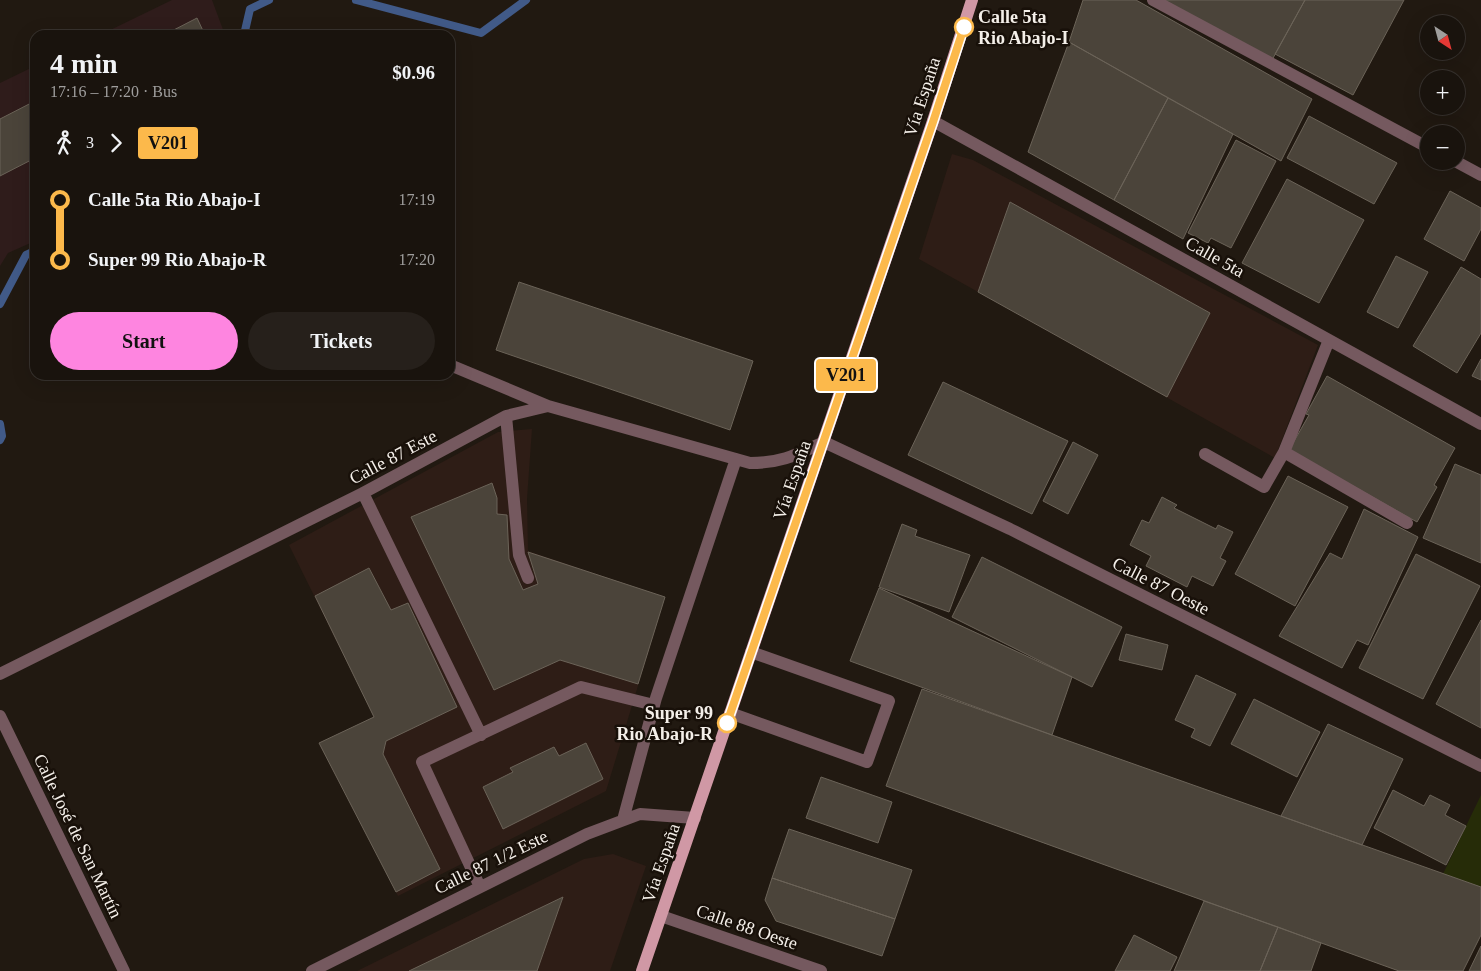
<!DOCTYPE html>
<meta charset="utf-8">
<style>
body{margin:0;font-family:"Times New Roman",serif;background:#26201b;color:#f1f3f6;height:100vh;display:flex;flex-direction:column;font-size:19px;white-space:nowrap}
*{box-sizing:border-box;margin:0}
p{font-size:16px;color:#9f9e9d}
.icon{flex:none;width:28px;height:28px;fill:none;stroke:currentColor;stroke-width:2;stroke-linecap:round;stroke-linejoin:round}
.map{position:relative;flex:1;overflow:hidden}
.panel{position:absolute;left:30px;top:30px;width:425px;height:350px;display:flex;flex-direction:column;background:#19130d;border-radius:15px;box-shadow:0 5px 20px #0002,0 0 0 1px #37322e}
.panel>*{flex:none}
.badge{padding:0 10px;border-radius:4px;font-size:18px;line-height:32px}
.needle{width:32px;rotate:144deg}
.fabs{position:absolute;left:1420px;top:15px;display:grid;gap:10px}
.fabs a{display:grid;place-items:center;width:45px;height:45px;border-radius:50%;background:#19130d;box-shadow:0 5px 20px #0002,0 0 0 1px #37322e;font-size:25px}
.map>.badge{position:absolute;translate:-50% -50%;box-shadow:0 0 0 2px #fff}
.legs{display:flex;align-items:center;gap:8px;height:55px;padding:0 20px;font-size:16px}
.legs p{margin-inline-start:auto}
.headline{display:flex;align-items:center;justify-content:space-between;height:85px;padding:0 20px}
h1{font-size:28px;font-weight:700;line-height:38px}
.cta{display:flex;gap:10px;margin-top:auto;padding:10px 20px}
.cta a{flex:1;height:58px;border-radius:30px;background:#fe85e0;color:#111;font-size:20px;font-weight:700;line-height:58px;text-align:center}
.cta a+a{background:#26201b;color:#f1f3f6}
ul{padding:0 20px;list-style:none}
li{display:flex;align-items:center;gap:18px;height:60px;font-size:19px}
li i{display:grid;place-items:center;width:8px;height:100%;margin:0 6px;background:currentColor}
li i::after{content:'';width:12px;height:12px;margin:-6px;border:4px solid;border-radius:50%;background:#19130d}
li p{margin-inline-start:auto}
li:first-child i{background:linear-gradient(#0000 50%,currentColor 0)}
li:last-child i{background:linear-gradient(currentColor 50%,#0000 0)}
.map>svg:first-child{display:block}
.commercial{fill:#2e1d16}
.education{fill:#2f1c1b}
.green{fill:#262c08}
.lines{fill:none;stroke-linecap:round;stroke-linejoin:round}
.stream{stroke:#415a88;stroke-width:8}
.building{fill:#4b443a;stroke:#6b6358}
.minor{stroke:#75595f;stroke-width:12}
.major{stroke:#d098a5;stroke-width:12}
.line-1-casing{stroke:#fff;stroke-width:11}
.line-1{stroke:#fcb94b;stroke-width:8}
.stop-1-dot{fill:#fff;stroke:#fcb94b;stroke-width:2.5}
.labels{text-anchor:middle;dominant-baseline:central;stroke-width:5;stroke-linejoin:round;paint-order:stroke}
.stop-label{font-size:18px;font-weight:bold;fill:#f4efe9;stroke:#181009;text-anchor:start}
.street-label{font-size:18px;fill:#f4efe9;stroke:#181009}
</style>
<div class="map">
<svg width="1481" height="971" viewBox="0 0 1481 971">
<rect width="100%" height="100%" fill="#211911"/>
<path class="commercial" d="M952,154L973,160L1318,345L1275,458L919,259Z
M532,429L527,499L528,551L665,597L606,791L398,896L319,743L374,717L289,545L498,432Z
M613,854L646,866L610,971H357L584,859Z"/>
<path class="education" d="M172,0H212L225,35H100Z
M35,66V241L8,253L0,266V83Z"/>
<path class="green" d="M1481,795V887L1443,874Z"/>
<g class="lines">
<path class="stream" d="M356,0L481,33L526,0
M244,35L250,9L269,0
M0,304L26,255L35,251
M0,424L2,436L0,440"/>
</g>
<path class="building" d="M1083,0H1136L1312,99L1281,161L1069,42Z
M1164,0H1305L1272,60Z
M1305,0H1404L1353,95L1275,54Z
M197,18L205,35H164Z
M1069,42L1168,98L1114,200L1028,152Z
M1168,98L1233,134L1183,239L1114,200Z
M35,101V158L0,176V119Z
M1309,116L1397,163L1374,204L1287,158Z
M1236,140L1276,161L1231,248L1211,238L1208,243L1188,233Z
M1287,179L1364,220L1319,303L1242,263Z
M1450,191L1481,208V229L1464,261L1424,239Z
M1010,202L1210,313L1167,397L978,292Z
M1396,256L1428,272L1398,328L1367,312Z
M1461,267L1481,279V333L1457,373L1413,346Z
M519,282L753,361L730,430L496,350Z
M1481,359V380L1472,376Z
M1327,376L1455,448L1434,485L1437,487L1417,522L1289,450L1309,415L1306,414Z
M943,382L1068,441L1032,514L908,455Z
M1073,442L1098,455L1068,514L1043,501Z
M1455,464L1481,475V563L1423,538Z
M1288,476L1348,507L1295,606L1235,574Z
M492,483L497,498V514L507,515L509,559L523,590L538,584L528,552L665,597L638,684L560,660L494,690L411,517Z
M1162,497L1177,505L1174,508L1216,529L1218,525L1233,532L1220,558L1226,561L1213,586L1192,576L1187,587L1146,566L1151,556L1130,545L1142,520L1149,523Z
M1364,509L1418,537L1368,645L1357,640L1342,668L1279,636L1330,553L1342,559Z
M902,524L917,530L915,536L970,555L949,612L879,587Z
M1416,554L1480,586L1423,699L1359,668Z
M982,557L1122,627L1092,687L952,617Z
M369,568L391,610L408,603L457,707L386,741L383,754L440,869L396,892L319,743L374,717L315,596Z
M879,588L1072,677L1052,735L850,661Z
M1481,620V728L1436,704Z
M1126,634L1168,645L1162,670L1119,660Z
M1196,675L1236,694L1210,746L1191,737L1195,729L1175,720Z
M922,689L1481,887V935L1463,971H1399L886,786Z
M1254,699L1320,732L1297,777L1231,744Z
M1328,724L1403,759L1362,845L1281,816Z
M586,743L603,779L503,829L483,787L513,772L510,768L554,747L559,756Z
M821,777L892,802L878,843L806,818Z
M1393,790L1424,806L1430,795L1450,805L1445,815L1466,826L1446,865L1374,828Z
M789,829L912,870L895,919L772,878Z
M772,878L895,919L882,956L776,921L765,900Z
M563,897L537,971H409Z
M1204,901L1278,927L1260,971H1174Z
M1278,927L1321,943L1311,971H1260Z
M1134,935L1177,957L1170,971H1115Z
M1481,946V971H1469Z"/>
<g class="lines">
<path class="minor" d="M1153,0L1429,148
M933,121L1481,424
M1455,161L1481,175
M1329,340L1284,452L1407,523
M450,365L548,406
M506,416L519,555L528,578
M1205,454L1264,487L1284,452
M363,493L481,735
M0,674L363,493L506,416L548,406L750,463C782,463 796,455 824,442L1010,529L1481,766
M730,713L867,762L889,701L751,652
M0,716L124,971
M623,820L656,698L736,459
M480,887L422,762L581,687L654,705
M661,916L821,971
M312,971L587,834L640,814L695,818"/>
<path class="major" d="M642,971L933,121L972,0"/>
</g>
<g class="lines">
<defs>
<path id="line-1" d="M727,723L933,122L964,27"/>
</defs>
<use href="#line-1" class="line-1-casing"/>
<use href="#line-1" class="line-1"/>
</g>
<g class="stop-1-dot">
<circle cx="964" cy="27" r="9"/>
<circle cx="727" cy="723" r="9"/>
</g>
<g class="labels">
<g class="stop-label">
<text x="978" y="17">Calle 5ta<tspan x="978" dy="21">Rio Abajo-I</tspan></text>
<text x="713" y="713" text-anchor="end">Super 99<tspan x="713" dy="21">Rio Abajo-R</tspan></text>
</g>
<g class="street-label">
<text transform="translate(922 97) rotate(-72)">Vía España</text>
<text transform="translate(1215 257) rotate(29)">Calle 5ta</text>
<text transform="translate(393 457) rotate(-28)">Calle 87 Este</text>
<text transform="translate(792 480) rotate(-71)">Vía España</text>
<text transform="translate(1161 586) rotate(27)">Calle 87 Oeste</text>
<text transform="translate(78 836) rotate(64)">Calle José de San Martín</text>
<text transform="translate(491 862) rotate(-26)">Calle 87 1/2 Este</text>
<text transform="translate(661 863) rotate(-71)">Vía España</text>
<text transform="translate(747 927) rotate(19)">Calle 88 Oeste</text>
</g>
</g>
</svg>
<div class="fabs">
<a><svg class="needle" viewBox="-14 -14 28 28"><path d="M0-13l5 13h-10z" fill="#e53935"/><path d="M0 13l5-13h-10z" fill="#9f9e9d"/></svg></a>
<a>+</a>
<a>−</a>
</div>
<b class="badge" style="left:846px;top:375px;background:#fcb94b;color:#111">V201</b>
<section class="panel">
<div class="headline"><div><h1>4 min</h1><p>17:16 – 17:20 · Bus</p></div><b>$0.96</b></div>
<div class="legs"><svg class="icon" aria-label="walk" viewBox="0 0 24 24"><circle cx="13" cy="4" r="2"/><path d="M13 8l-2 6 4 7M11 14l-3 7M7 12l3-4h3l4 4"/></svg>3<svg class="icon" aria-label="forward" viewBox="0 0 24 24"><path d="M9 5l7 7-7 7"/></svg><b class="badge" style="background:#fcb94b;color:#111">V201</b></div>
<ul>
<li><i style="color:#fcb94b"></i><b>Calle 5ta Rio Abajo-I</b><p>17:19</p></li>
<li><i style="color:#fcb94b"></i><b>Super 99 Rio Abajo-R</b><p>17:20</p></li>
</ul>
<div class="cta"><a>Start</a><a>Tickets</a></div>
</section>
</div>
